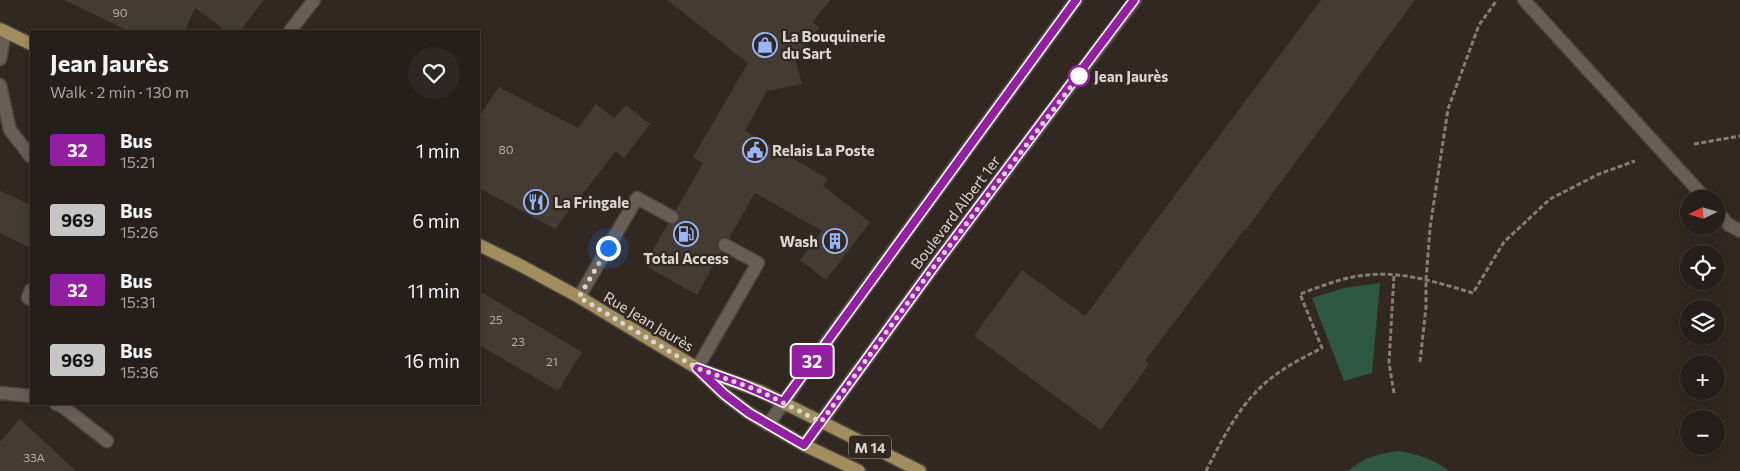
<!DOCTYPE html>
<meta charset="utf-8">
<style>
body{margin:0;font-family:Commissioner,sans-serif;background:#2e2723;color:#f1f3f6;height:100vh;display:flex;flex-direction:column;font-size:19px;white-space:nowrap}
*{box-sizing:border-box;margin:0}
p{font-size:16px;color:#a4a2a2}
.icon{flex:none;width:28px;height:28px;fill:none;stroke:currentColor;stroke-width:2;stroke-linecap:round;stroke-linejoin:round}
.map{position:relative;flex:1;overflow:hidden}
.side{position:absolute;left:30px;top:30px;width:450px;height:375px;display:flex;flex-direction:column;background:#261e1a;border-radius:0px;box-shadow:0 2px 8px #0003,0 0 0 1px #423c39}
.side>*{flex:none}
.badge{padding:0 10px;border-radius:4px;font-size:18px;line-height:32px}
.needle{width:32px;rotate:265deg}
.tools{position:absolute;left:1680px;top:190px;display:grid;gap:10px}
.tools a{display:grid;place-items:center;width:45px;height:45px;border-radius:50%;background:#261e1a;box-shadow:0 2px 8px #0003,0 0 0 1px #423c39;font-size:25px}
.you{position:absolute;width:25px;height:25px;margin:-12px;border:4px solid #fff;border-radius:50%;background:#1a73e8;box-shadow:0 0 0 8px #1a73e833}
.map>.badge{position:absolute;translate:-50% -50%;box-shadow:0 0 0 2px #fff}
.round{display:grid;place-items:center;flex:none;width:52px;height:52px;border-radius:26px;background:#2e2723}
.headline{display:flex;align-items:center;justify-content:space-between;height:85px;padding:0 20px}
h1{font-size:24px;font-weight:700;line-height:38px}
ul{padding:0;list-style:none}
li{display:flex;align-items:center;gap:15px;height:70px;padding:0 20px}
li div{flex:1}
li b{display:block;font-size:19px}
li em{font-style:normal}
li .badge{min-width:55px;font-weight:700;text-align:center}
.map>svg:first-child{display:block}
.green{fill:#2f5844}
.building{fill:#443c33}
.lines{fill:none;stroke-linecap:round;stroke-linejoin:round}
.lane-casing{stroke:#4c443e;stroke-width:15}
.street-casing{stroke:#4c443e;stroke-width:15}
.primary-casing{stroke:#4c443e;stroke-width:15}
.path{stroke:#857d78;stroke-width:3;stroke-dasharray:5 2.5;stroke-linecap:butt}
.lane{stroke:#695e57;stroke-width:12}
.street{stroke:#695e57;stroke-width:12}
.primary{stroke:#a18d5e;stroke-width:12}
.line-casing{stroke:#fff;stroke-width:11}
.line{stroke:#9320a3;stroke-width:8}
.walk{stroke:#dbd4d0;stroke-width:5;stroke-dasharray:0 9}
.stop-dot{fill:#fff;stroke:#9320a3;stroke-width:2.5}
.labels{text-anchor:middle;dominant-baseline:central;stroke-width:4.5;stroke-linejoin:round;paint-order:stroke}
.number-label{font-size:12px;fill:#b5aea9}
.shield{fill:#322822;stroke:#a8a09c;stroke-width:1}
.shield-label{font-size:14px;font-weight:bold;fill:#dbd4d0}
.poi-label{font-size:15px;font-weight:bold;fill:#dbd4d0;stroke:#322822;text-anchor:start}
.stop-label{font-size:15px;font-weight:bold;fill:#dbd4d0;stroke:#322822;text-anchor:start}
.street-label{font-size:15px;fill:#dbd4d0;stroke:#322822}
</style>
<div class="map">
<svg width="1740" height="471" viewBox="0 0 1740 471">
<rect width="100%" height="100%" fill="#322822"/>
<path class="green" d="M1380,283L1372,373L1344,381L1312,298L1344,288Z
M1399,451C1418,454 1433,459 1449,471H1348C1363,458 1379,453 1399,451Z"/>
<path class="building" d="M64,0H264L240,31H226L195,8L185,31H129Z
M667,0H830L813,22L819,28L795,59L802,84L767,91L745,131L828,179L823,186L870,222L826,280L800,260L822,231L755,193L729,238L724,237L718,241L717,246L721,252L697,295L644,265L668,224H676L679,220V213L676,210L703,163L693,157L748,63Z
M1321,0H1415L1245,231L1244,230L1145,361L1149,364L1101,430L974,336L1022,270L1085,316Z
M499,87L578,128L596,104L614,118L626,105L650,124L624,158L616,151L555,229L479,188V117Z
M0,191L31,205V248L0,233Z
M479,291L582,352L558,391L479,345Z
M20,419L76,471H0V442Z"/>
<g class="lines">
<defs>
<path id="lane" d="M1524,0L1706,199
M0,59L5,31
M0,85L10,130L31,157
M1716,211L1729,225L1740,231
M31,290L28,298L31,299
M579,297L637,198L672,217
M697,368L758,263L725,245
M0,393L31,396
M56,404L62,406L107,441"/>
<path id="street" d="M290,31L314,0
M768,425L811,363L1076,0
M804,445L938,261L1135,0"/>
<path id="primary" d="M0,29L31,44
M479,245L518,264L579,297L697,368L724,394L749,413L804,445L859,471
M701,370L760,391L920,471"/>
</defs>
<use href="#lane" class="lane-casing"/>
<use href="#street" class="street-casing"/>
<use href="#primary" class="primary-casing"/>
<path class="path" d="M1694,144L1740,136
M1420,362L1426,307V280L1430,228L1448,109L1479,25L1497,0
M1394,393L1389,363L1394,275
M1206,471C1220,444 1234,415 1255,393C1273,373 1298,360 1322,348L1300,294C1322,286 1343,277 1367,275C1403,271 1439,283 1473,293L1504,242L1550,199L1599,174L1635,161"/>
<use href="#lane" class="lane"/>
<use href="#street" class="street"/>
<use href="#primary" class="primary"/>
</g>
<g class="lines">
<defs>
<path id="line" d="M1076,0L783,402L744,385L697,368L724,394L749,413L804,445L938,261L1134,0"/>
</defs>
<use href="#line" class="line-casing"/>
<use href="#line" class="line"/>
<path class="walk" d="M608,248L579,297L697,368L760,391L821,422L938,261L1079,76"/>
</g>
<defs>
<symbol id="shop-ring" viewBox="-11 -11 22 22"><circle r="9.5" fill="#322822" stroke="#97b6fd" stroke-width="1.5"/><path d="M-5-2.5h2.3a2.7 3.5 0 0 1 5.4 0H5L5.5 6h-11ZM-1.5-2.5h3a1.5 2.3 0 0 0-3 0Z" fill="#97b6fd"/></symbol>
<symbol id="civic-ring" viewBox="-11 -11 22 22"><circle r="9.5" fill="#322822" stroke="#97b6fd" stroke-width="1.5"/><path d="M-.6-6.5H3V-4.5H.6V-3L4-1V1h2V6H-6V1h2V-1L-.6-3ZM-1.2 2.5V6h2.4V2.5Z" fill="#97b6fd"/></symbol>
<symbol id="restaurant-ring" viewBox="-11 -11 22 22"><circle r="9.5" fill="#322822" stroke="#97b6fd" stroke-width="1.5"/><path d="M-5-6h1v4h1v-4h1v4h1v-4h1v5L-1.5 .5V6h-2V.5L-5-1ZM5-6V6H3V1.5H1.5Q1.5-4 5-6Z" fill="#97b6fd"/></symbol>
<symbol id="fuel-ring" viewBox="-11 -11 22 22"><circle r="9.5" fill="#322822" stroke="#97b6fd" stroke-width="1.5"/><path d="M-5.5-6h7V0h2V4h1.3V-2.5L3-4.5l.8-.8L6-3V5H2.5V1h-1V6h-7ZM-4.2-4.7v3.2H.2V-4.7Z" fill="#97b6fd"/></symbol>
<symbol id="building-ring" viewBox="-11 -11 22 22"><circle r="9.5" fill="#322822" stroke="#97b6fd" stroke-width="1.5"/><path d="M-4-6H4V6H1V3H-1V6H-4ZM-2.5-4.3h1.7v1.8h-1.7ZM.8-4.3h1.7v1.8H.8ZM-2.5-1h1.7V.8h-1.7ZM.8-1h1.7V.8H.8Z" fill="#97b6fd"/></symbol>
</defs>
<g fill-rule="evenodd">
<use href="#shop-ring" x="751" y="31" width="28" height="28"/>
<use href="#civic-ring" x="741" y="136" width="28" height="28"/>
<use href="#restaurant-ring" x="522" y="188" width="28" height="28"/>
<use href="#fuel-ring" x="672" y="220" width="28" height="28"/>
<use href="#building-ring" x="821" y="227" width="28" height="28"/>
</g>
<circle class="stop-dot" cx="1079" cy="76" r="10"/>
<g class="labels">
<g class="number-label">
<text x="120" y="12">90</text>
<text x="506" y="149">80</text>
<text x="496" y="319">25</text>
<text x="518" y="341">23</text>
<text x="552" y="361">21</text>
<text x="34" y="457">33A</text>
</g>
<rect class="shield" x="849" y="435.5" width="42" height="23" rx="4"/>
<g class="shield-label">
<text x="870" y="447">M 14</text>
</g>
<g class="poi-label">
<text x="782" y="36">La Bouquinerie<tspan x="782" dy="17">du Sart</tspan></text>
<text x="772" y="150">Relais La Poste</text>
<text x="554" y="202">La Fringale</text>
<text x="818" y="241" text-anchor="end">Wash</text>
<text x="686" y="258" text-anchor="middle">Total Access</text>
</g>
<g class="stop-label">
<text x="1094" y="76">Jean Jaurès</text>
</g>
<g class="street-label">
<text transform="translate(955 212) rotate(-53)">Boulevard Albert 1er</text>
<text transform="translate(649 321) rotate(31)">Rue Jean Jaurès</text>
</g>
</g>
</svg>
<div class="tools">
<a><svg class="needle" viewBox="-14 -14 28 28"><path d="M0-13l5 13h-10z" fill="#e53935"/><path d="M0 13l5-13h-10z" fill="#a4a2a2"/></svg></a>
<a><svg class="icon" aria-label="locate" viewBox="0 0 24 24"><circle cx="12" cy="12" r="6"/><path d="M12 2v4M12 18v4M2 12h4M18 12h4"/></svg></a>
<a><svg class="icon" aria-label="layers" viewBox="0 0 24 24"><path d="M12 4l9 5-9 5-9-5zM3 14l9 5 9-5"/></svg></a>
<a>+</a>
<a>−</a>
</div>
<div class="you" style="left:608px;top:248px"></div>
<b class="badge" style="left:812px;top:361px;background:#9320a3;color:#fff">32</b>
<section class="side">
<div class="headline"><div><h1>Jean Jaurès</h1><p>Walk · 2 min · 130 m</p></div><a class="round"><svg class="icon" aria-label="heart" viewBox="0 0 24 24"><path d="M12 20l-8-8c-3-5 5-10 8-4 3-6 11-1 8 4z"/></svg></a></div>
<ul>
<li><span class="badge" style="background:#9320a3;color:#fff">32</span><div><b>Bus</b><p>15:21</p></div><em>1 min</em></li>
<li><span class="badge" style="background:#c6c6c6;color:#111">969</span><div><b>Bus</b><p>15:26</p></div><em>6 min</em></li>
<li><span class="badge" style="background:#9320a3;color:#fff">32</span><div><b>Bus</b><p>15:31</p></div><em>11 min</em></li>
<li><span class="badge" style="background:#c6c6c6;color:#111">969</span><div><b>Bus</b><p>15:36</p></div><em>16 min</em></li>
</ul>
</section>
</div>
